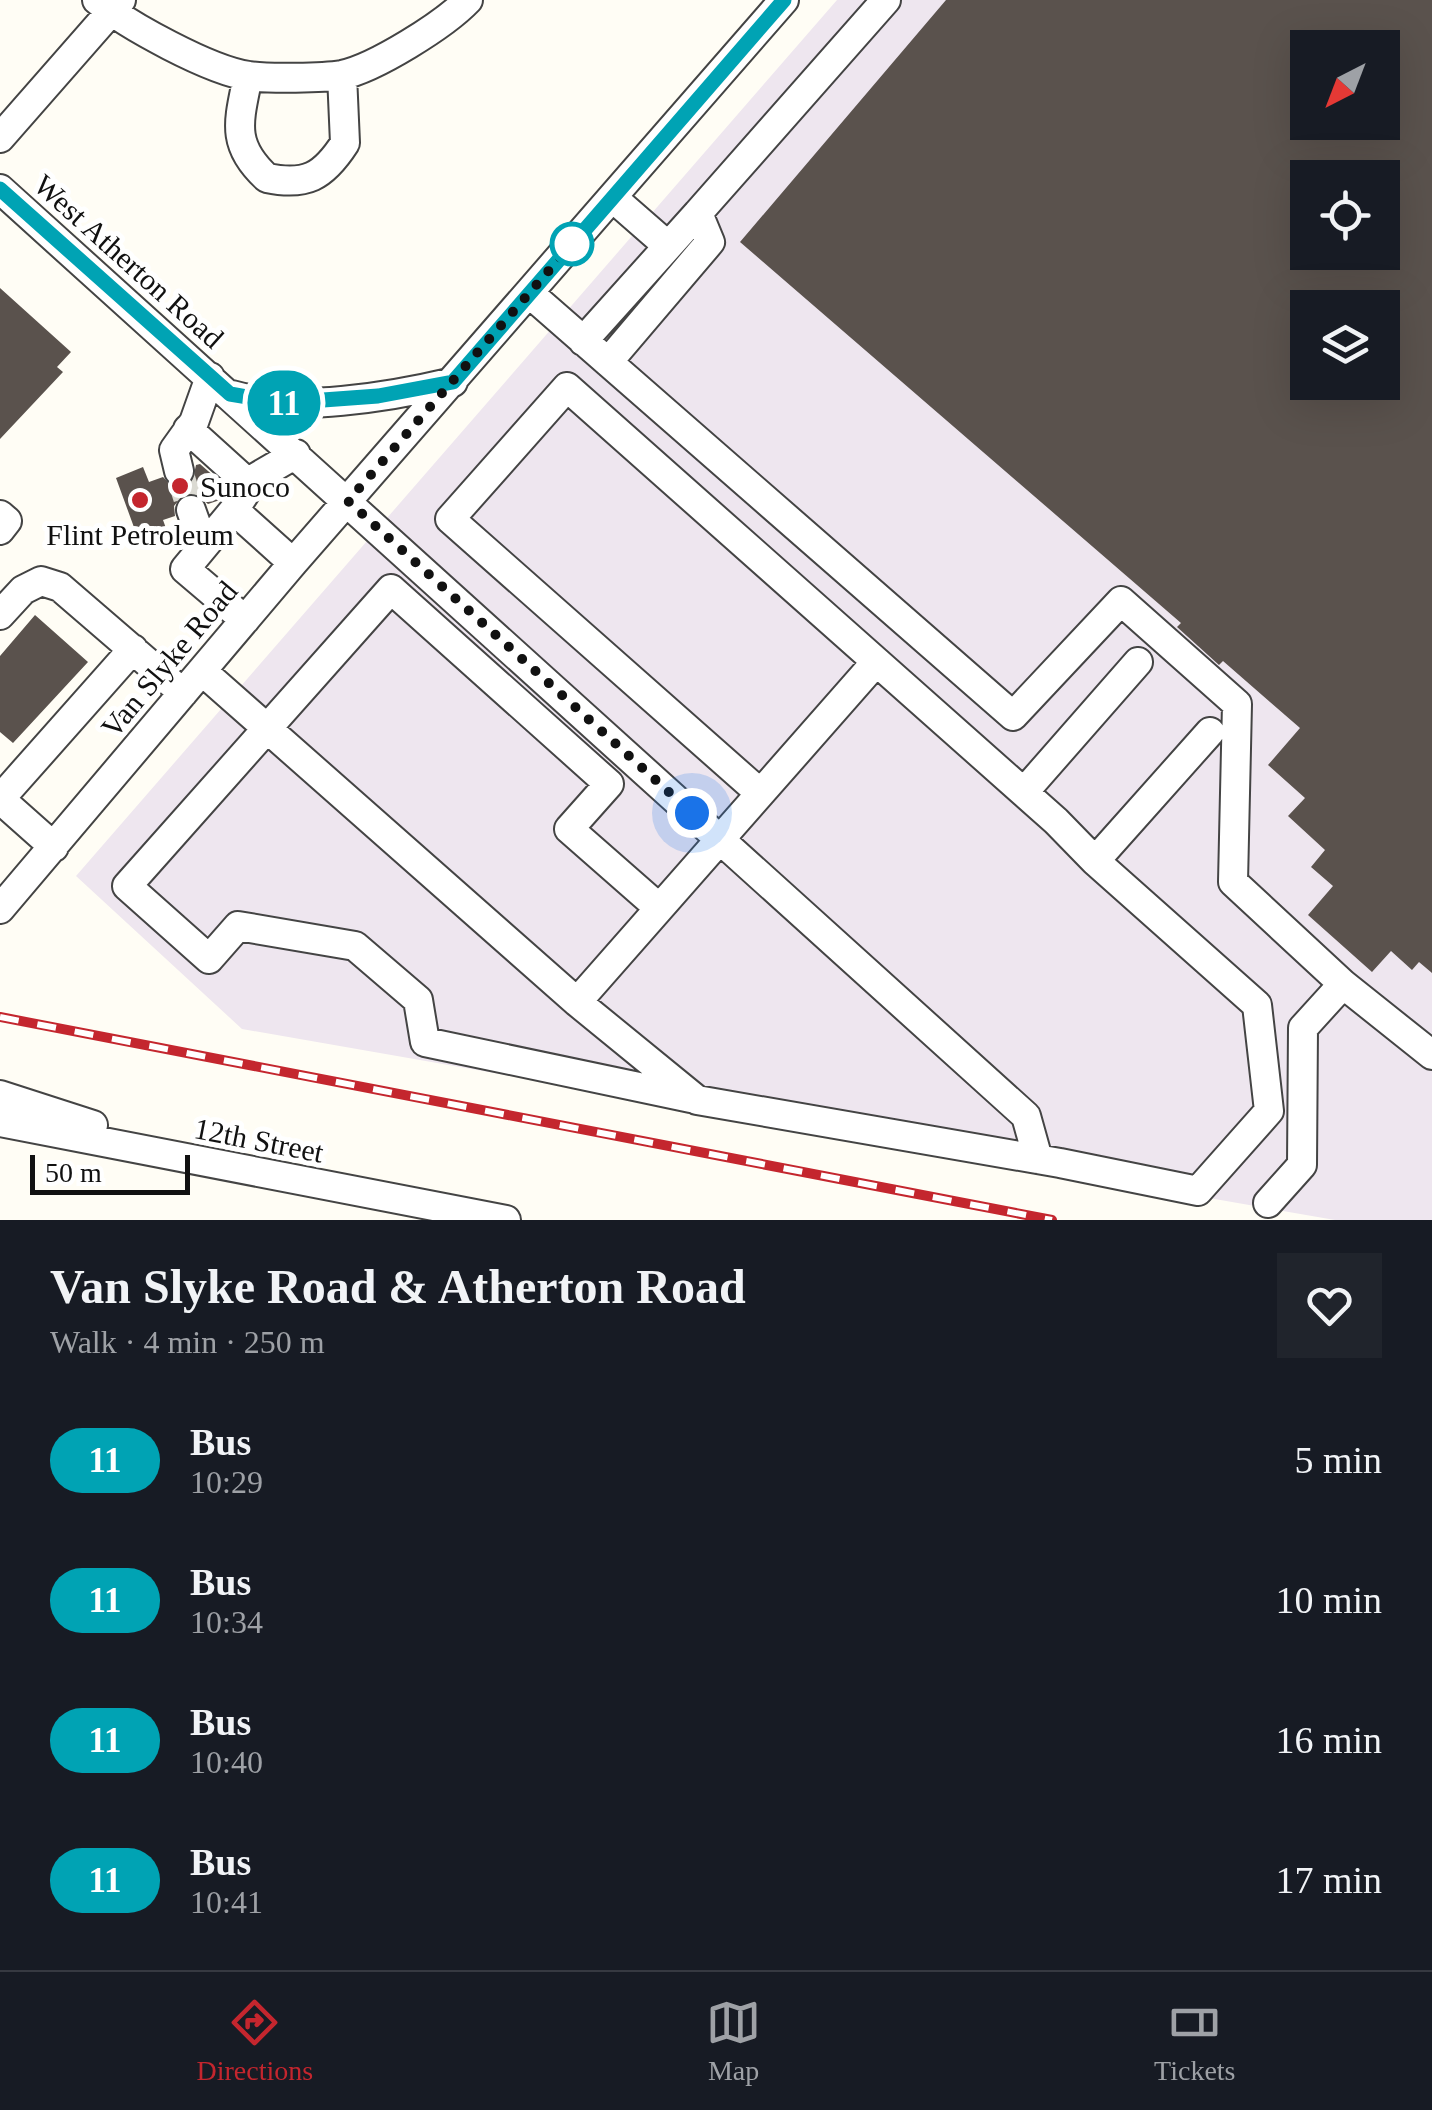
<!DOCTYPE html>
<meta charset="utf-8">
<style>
body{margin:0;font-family:"Times New Roman",serif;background:#20242c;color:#f1f3f6;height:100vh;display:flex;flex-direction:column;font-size:38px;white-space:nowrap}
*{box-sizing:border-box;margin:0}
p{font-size:32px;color:#9ea1a6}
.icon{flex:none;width:55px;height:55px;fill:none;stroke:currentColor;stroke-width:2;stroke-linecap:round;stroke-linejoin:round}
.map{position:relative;height:1220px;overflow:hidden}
.sheet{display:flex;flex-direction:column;background:#171b24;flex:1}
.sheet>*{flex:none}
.badge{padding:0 20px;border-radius:32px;font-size:35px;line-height:65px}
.needle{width:65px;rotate:222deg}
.buttons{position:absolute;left:1290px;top:30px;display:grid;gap:20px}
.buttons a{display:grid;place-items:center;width:110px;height:110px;border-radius:0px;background:#171b24;box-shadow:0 10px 40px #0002;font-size:50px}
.scale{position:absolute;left:30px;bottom:25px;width:160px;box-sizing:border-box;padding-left:10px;border:5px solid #111;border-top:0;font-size:28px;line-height:35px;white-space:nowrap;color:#111;-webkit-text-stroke:8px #fff;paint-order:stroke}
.you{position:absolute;width:50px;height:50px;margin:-25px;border:8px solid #fff;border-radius:50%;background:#1a73e8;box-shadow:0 0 0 15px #1a73e833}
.map>.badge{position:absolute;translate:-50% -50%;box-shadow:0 0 0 5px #fff}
.round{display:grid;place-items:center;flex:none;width:105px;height:105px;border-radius:0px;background:#20242c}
.summary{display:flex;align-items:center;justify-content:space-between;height:170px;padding:0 50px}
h1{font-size:48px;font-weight:800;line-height:75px}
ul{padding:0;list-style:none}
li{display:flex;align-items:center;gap:30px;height:140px;padding:0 50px}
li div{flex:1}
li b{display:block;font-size:38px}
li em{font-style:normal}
li .badge{min-width:110px;font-weight:700;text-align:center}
.menu{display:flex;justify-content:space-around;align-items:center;height:140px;border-top:2px solid #363941;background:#171b24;font-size:28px;color:#9ea1a6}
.menu a{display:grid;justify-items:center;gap:5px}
.menu .active{color:#c4262e}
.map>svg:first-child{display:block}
.industrial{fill:#eee6ef;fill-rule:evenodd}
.building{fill:#5a524d;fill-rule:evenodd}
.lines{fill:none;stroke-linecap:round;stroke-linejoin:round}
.minor-tunnel{stroke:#dbdad3;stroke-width:28;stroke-dasharray:28 14;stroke-linecap:butt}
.minor-casing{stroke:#444;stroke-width:32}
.minor{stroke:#fff;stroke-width:28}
.rail-casing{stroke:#c4262e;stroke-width:10}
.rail{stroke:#fff;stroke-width:6;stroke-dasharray:19;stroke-linecap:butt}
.line-casing{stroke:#fff;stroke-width:22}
.line{stroke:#00a3b4;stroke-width:15}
.walk{stroke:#111;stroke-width:10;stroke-dasharray:0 18}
.stop-dot{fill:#fff;stroke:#00a3b4;stroke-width:5}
.poi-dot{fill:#c4262e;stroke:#fff;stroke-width:4}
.labels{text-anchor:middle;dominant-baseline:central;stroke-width:10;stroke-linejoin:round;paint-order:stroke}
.street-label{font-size:30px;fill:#111;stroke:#fff}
.poi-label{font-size:30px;fill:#111;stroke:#fff;text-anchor:start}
</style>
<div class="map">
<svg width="1432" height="1220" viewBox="0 0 1432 1220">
<rect width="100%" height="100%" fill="#fffdf5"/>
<path class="industrial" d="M837,0H1432V1220H1335L242,1029L76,876ZM1308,48H1382V122H1308ZM1308,178H1382V252H1308ZM1308,308H1382V382H1308Z"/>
<path class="building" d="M946,0H1432V973L1419,962L1412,970L1391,951L1372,972L1308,915L1333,886L1311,867L1325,850L1288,816L1305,798L1268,765L1300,728L1223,661L1219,665L1177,627L1181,623L740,242ZM1308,48H1382V122H1308ZM1308,178H1382V252H1308ZM1308,308H1382V382H1308Z
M0,288L71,352L57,367L63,372L0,439Z
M200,464L224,485L226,490L220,500L208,504L195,493L184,494L174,506L175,516L163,520L167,531L139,541L116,478L143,467L149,482L163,477L173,487L182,488L192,483L196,465Z
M35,615L88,662L13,743L0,732V656Z"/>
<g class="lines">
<path class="minor-tunnel" d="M179,471L191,510"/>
<defs>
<path id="minor" d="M97,0C126,25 211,71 249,76C267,79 324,78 342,75C375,68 444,25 468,0
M248,76C239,121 230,144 267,178C306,186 323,177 345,143L342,75
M0,138L121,0
M0,189L1026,1116L1038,1159
M613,198L668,246
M529,293L1013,716L1121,601L1237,704L1233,882L1343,984L1432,1055
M583,341L698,213
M608,362L710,242L698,213L886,0
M232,395C294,413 390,397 453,382
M188,429L249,484
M179,471L174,450L194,422L210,377
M191,510L204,546
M234,510L255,478L296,454
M0,515L7,521L0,530
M0,615L23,590L41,581L60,587L183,693
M245,620L185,569L234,510L293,563
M202,671L577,1002L697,1100L1060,1163L1198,1191L1269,1111L1257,1005L1095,861L1210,732
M1024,792L1138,662
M760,793L450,519L567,387L1056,821L1095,861
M0,799L133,649
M0,799L54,847
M659,908L569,829L609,784L391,589L127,886L209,959L238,926L355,946L418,1000L425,1042L691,1098
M0,909L293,563L784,0
M577,1002L876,662
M0,1095L93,1125
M0,1122L506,1220
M1268,1203L1302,1165L1303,1028L1343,984"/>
</defs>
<use href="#minor" class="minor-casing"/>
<use href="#minor" class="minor"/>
<defs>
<path id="rail" d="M0,1017L1052,1220"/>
</defs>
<use href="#rail" class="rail-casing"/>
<use href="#rail" class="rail"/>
</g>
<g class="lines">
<defs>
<path id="line" d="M0,189L230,394L282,403L378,396L453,382L784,0"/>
</defs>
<use href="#line" class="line-casing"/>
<use href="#line" class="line"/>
<path class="walk" d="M572,244L348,501L692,813"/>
</g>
<circle class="stop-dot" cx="572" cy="244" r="20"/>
<g class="poi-dot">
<circle cx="180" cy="486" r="10"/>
<circle cx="140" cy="500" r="10"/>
</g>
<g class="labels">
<g class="street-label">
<text transform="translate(129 261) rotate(42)">West Atherton Road</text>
<text transform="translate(169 659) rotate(-50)">Van Slyke Road</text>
<text transform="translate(259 1140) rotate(11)">12th Street</text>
</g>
<g class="poi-label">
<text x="200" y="486">Sunoco</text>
<text x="140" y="534" text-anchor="middle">Flint Petroleum</text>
</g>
</g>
</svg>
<div class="buttons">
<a><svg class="needle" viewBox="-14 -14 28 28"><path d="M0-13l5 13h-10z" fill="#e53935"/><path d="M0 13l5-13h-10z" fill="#9ea1a6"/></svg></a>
<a><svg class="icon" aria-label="locate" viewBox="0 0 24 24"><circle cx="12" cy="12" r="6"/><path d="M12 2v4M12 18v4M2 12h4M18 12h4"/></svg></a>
<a><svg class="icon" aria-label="layers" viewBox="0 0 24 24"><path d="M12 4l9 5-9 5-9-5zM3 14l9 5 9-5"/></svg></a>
</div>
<div class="scale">50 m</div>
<div class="you" style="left:692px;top:813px"></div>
<b class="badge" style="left:284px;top:403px;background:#00a3b4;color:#fff">11</b>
</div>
<section class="sheet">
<div class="summary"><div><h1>Van Slyke Road &amp; Atherton Road</h1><p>Walk · 4 min · 250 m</p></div><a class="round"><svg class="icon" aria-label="heart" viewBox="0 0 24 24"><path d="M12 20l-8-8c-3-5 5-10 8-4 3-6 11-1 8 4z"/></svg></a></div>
<ul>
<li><span class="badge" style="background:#00a3b4;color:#fff">11</span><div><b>Bus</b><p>10:29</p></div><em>5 min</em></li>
<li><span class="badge" style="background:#00a3b4;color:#fff">11</span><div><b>Bus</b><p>10:34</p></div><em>10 min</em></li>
<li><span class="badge" style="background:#00a3b4;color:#fff">11</span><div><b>Bus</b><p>10:40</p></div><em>16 min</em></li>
<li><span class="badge" style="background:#00a3b4;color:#fff">11</span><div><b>Bus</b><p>10:41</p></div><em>17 min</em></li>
</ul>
</section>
<nav class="menu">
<a class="active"><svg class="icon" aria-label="directions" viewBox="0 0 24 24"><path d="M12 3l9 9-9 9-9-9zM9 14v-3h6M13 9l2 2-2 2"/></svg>Directions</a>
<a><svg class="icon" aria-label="map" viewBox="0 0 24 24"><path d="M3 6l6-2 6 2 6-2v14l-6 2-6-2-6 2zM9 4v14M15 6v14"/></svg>Map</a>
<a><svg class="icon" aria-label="tickets" viewBox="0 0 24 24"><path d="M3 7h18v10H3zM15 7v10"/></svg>Tickets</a>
</nav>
